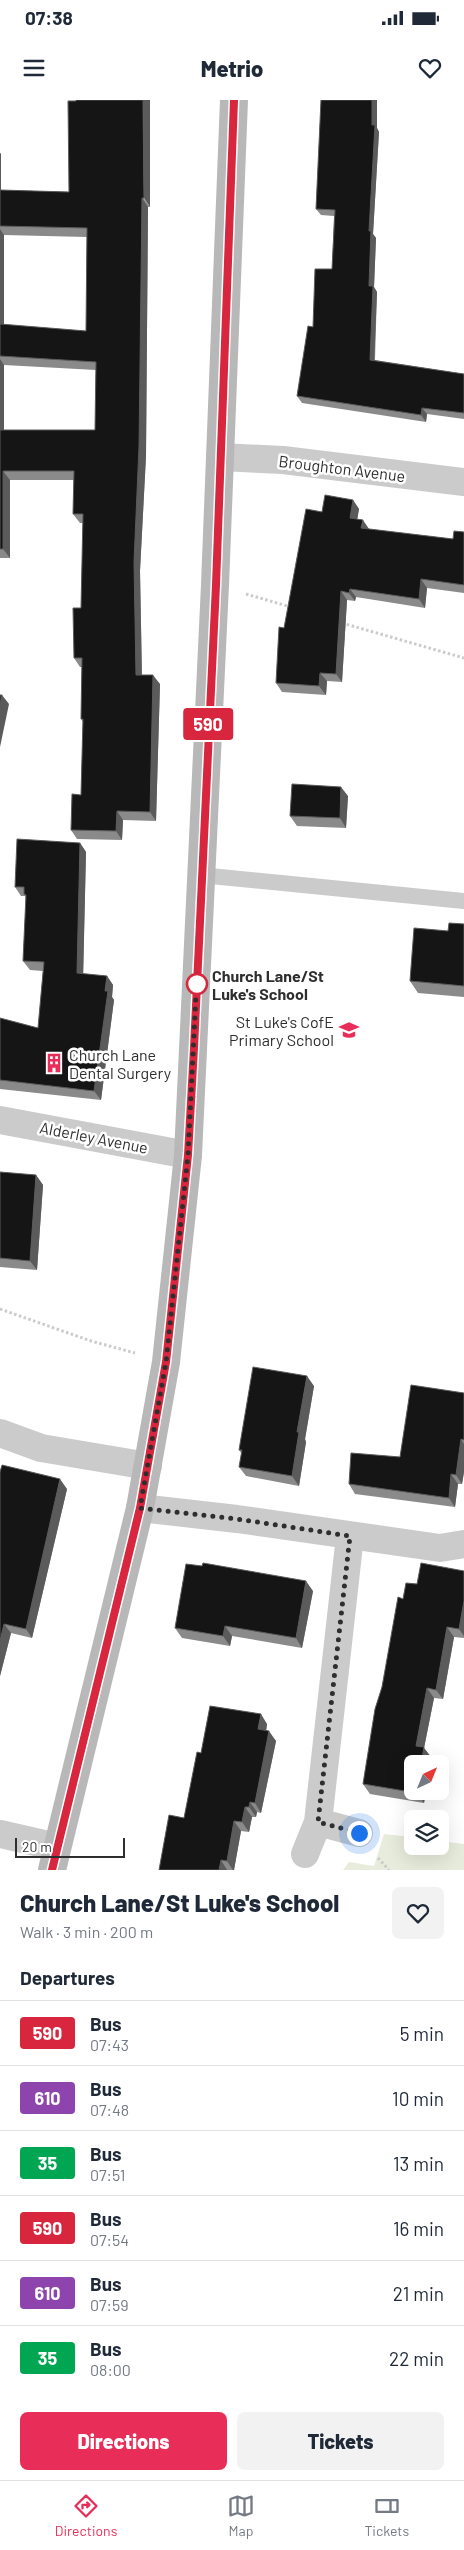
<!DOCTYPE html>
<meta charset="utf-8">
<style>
body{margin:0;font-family:Barlow,sans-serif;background:#f2f2f3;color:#1f2937;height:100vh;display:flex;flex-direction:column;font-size:19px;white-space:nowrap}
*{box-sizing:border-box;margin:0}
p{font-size:16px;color:#747a83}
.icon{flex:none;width:28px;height:28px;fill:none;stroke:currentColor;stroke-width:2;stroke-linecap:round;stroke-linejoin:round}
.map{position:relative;height:1770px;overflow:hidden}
.panel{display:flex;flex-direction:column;background:#fff;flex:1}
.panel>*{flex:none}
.badge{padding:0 10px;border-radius:4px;font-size:18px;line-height:32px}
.needle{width:32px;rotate:43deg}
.controls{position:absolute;left:404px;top:1655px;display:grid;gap:10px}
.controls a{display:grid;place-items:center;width:45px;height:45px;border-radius:8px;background:#fff;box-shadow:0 5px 20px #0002;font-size:25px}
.scale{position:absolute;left:15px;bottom:12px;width:110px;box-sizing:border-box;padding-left:5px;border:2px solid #2e2e2e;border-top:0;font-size:14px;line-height:18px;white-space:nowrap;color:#2e2e2e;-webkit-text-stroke:4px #fff;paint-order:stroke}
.you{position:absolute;width:25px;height:25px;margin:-12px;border:4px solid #fff;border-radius:50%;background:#1a73e8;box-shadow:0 0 0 8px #1a73e833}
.map>.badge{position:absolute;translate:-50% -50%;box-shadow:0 0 0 2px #fff}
h2{padding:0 20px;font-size:19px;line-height:45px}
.round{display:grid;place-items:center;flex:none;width:52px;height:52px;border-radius:8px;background:#f2f2f3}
.headline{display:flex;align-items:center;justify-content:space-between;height:85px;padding:0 20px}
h1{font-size:24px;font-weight:800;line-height:38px}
.action{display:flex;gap:10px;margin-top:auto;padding:10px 20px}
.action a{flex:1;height:58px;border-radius:8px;background:#e82d59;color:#fff;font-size:20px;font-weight:800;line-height:58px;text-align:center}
.action a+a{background:#f2f2f3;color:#1f2937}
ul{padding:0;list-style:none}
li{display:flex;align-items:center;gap:15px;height:65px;padding:0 20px;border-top:1px solid #e0e1e3}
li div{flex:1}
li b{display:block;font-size:19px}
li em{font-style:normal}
li .badge{min-width:55px;font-weight:700;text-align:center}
.status{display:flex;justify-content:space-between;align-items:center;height:35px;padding:0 25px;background:#fff;direction:ltr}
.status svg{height:14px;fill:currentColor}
header{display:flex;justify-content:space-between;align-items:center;height:65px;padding:0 20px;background:#fff;font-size:22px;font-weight:800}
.tab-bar{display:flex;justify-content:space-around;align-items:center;height:70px;border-top:1px solid #e0e1e3;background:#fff;font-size:14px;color:#747a83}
.tab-bar a{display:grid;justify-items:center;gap:2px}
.tab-bar .on{color:#e82d59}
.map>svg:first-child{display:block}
.green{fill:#e7ecdc}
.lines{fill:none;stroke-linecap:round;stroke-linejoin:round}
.path{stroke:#cbcbcb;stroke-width:3;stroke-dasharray:2.5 2.5;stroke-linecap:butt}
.service{stroke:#cbcbcb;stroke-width:16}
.minor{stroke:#cbcbcb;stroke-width:28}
.secondary{stroke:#b8b8b8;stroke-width:28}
.wall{fill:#8a8a8a;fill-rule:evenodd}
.shaded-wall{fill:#5b5b5b}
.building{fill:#151515;stroke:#5b5b5b}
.line-casing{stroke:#fff;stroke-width:11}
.line{stroke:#d7263d;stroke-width:8}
.walk{stroke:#2e2e2e;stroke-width:5;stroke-dasharray:0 9}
.stop-dot{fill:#fff;stroke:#d7263d;stroke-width:2.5}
.labels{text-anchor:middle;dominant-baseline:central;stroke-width:5;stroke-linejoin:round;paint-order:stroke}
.street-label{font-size:16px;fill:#2e2e2e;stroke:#fff}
.stop-label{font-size:16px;font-weight:bold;fill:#2e2e2e;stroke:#fff;text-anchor:start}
.poi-label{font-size:16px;fill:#2e2e2e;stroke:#fff;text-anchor:end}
</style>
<div class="status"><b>07:38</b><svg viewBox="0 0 49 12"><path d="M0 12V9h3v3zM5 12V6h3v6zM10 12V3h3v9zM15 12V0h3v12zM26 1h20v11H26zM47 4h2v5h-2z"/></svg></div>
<header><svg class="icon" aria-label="menu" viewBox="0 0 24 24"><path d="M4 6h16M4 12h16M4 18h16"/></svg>Metrio<svg class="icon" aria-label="heart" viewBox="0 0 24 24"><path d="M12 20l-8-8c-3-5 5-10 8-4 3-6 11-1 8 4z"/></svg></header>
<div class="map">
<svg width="464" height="1770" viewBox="0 0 464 1770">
<rect width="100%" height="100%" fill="#fff"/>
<path class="green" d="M384,1734L412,1737V1746H440V1741L464,1744V1770H343L349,1762L374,1766Z"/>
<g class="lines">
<path class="path" d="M246,494L291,507
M342,523L464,558
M0,1209L91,1241L135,1253
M378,1758L389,1770"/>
<path class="service" d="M200,775L464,801"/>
<path class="minor" d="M220,357L283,360L464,382
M0,1020L188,1055
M0,1333L41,1348L148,1366
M140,1408L237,1419L440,1448L464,1444
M318,1722L359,1733
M0,1734L57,1747
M305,1754L318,1722L350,1436"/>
<path class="secondary" d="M52,1770L140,1408L166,1262L188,1055L215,485L234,0"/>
</g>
<path class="wall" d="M321,0H377V28L379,32L373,134L376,138L374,187L377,192L375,260L464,274V319L427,314L426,322L302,303L297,296L313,227L332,169L334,116L321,115L316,109Z
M76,1L150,107H148L146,356L140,471L142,575L160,584L156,721L123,720L122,740L77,739L71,730L81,695L83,622L81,619L82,567H80L74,558L81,508L83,423H80L73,414L74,380H10V458H0V53L1,54V90L69,92ZM4,135L87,137L86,231L4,225ZM4,265L96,270L95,330H4Z
M353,400L359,409L357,419L369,429L453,439L464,432V493L427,488L425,508L356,497L355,501L347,500L342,582L327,581L326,595L282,592L276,583L284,528L322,412Z
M348,696L346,728L297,726L290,716Z
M80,743L86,752L83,874L107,876L113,885L112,897L114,900L101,1000L0,989V980L38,928L43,871L30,870L23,861L26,798L25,796H21L15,787Z
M464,824V897L418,893L410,881L448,831Z
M0,1072L36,1075L43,1085L37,1170L0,1167Z
M314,1286L305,1339L306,1342L299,1386L246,1376L239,1367L242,1354L239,1350Z
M464,1293V1372L462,1384H458L455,1407L355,1394L349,1384L400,1357Z
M0,1372L67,1389L32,1538L11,1533L0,1576Z
M464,1471V1538L454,1537L443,1599L434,1598L424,1648L431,1657L430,1664H412L426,1691L424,1703L370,1694L363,1684L382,1587L403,1499L417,1484Z
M313,1491L302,1548L232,1536L230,1546L182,1538L175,1528Z
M267,1624L266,1631L276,1641L261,1713L257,1712L256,1717H252L249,1732L241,1731L234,1770H159L184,1718L201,1653Z"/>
<path class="shaded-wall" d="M143,0H150V107L144,98Z
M372,0H377V28L379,32L373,134L376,138L374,187L377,192L374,266L370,260L369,186V131Z
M0,53L1,54V99L0,98Z
M142,98L148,107L146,356L140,471L142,584L136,575L134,462Z
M0,129L4,135V233L0,227Z
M0,259L4,265V340L0,333Z
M422,308L427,314L426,322L421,315Z
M3,371L10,380V458L3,449Z
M353,400L359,409L356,427L350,418Z
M363,420L369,429L361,428Z
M421,479L427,488L425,508L419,499Z
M350,489L356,497L355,501L349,493Z
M341,491L347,500L342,582L336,574Z
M320,573L327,581L326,595L319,586Z
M153,575L160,584L156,721L150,712Z
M2,595L9,604L0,647V606Z
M341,687L348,696L346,728L340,718Z
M117,711L123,720L122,740L116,731Z
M80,743L86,752L83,883L77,873Z
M107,876L113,885L112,897L114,900L101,1000L94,991Z
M36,1075L43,1085L37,1170L30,1161Z
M307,1276L314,1286L305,1339L306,1342L299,1386L292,1376L297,1332Z
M461,1339L464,1344V1372L462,1384L456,1375Z
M451,1374L458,1384L455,1407L449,1398Z
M60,1379L67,1389L32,1538L26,1529Z
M306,1481L313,1491L302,1548L296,1538Z
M464,1501V1536L459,1529Z
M4,1524L11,1533L0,1576V1541Z
M225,1526L232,1536L230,1546L223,1536Z
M447,1527L454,1537L443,1599L436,1590Z
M427,1588L434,1598L424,1648L431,1657L430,1664H421L416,1646Z
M261,1614L267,1624L265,1639L258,1629Z
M269,1631L276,1641L261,1713L255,1703Z
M417,1691H426L424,1703L417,1693Z
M250,1702L257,1712L256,1717L249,1707Z
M245,1707L252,1717L249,1732L242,1722Z
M234,1721L241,1731L234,1770H233L227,1761Z
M221,1760L227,1770H219Z"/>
<path class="building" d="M76,0H143L144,98H142L139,347L134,462L136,575H153L150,712L117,711L116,731L71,730L72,694L81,695L83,619H81L82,558H74L73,508H81L83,414H73L74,371H3V449H0V330H95L96,262L0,256V224L86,231L87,128L0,126V90L69,92L68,1H76Z
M321,0H372V25H375L369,131H371L369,186H373L370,260L464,274V313L422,308L421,315L297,296L308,226L313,227L315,169H332L335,110L316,109Z
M325,395L353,400L350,418L363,420L361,428L453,439L454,431L464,432V485L421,479L419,499L350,489L349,493L341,491L336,574L320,573L319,586L276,583L279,527L284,528L306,409L322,412Z
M0,595H2L0,606Z
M292,684L341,687L340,718L290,716Z
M17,739L80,743L77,873L107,876L105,891H108L94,991L0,980V918L38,928L44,862L23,861L26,795L24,794V787H15Z
M449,823L464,824V886L410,881L414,828L448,831Z
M0,1072L36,1075L30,1161L0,1158Z
M253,1267L307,1276L297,1332H299L292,1376L239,1367L242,1350H239Z
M411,1285L464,1293V1340L461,1339L456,1375L451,1374L449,1398L349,1384L351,1353L400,1357Z
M2,1365L60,1379L26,1529L4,1524L0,1541V1372Z
M203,1463L306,1481L296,1538L225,1526L223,1536L175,1528L186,1464L202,1466Z
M421,1463L464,1471V1501L459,1529L447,1527L436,1590L427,1588L416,1646L424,1647L421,1664H412V1691H417V1693L363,1684L375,1609L382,1587L398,1497L403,1499L406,1483L417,1484Z
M210,1606L261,1614L258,1629L269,1631L255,1703L250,1702L249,1707H245L242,1722L234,1721L227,1761L221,1760L219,1770H159L169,1715L184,1718L197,1652L201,1653Z"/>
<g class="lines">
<defs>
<path id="line" d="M52,1770L140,1408L166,1262L188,1055L194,948L216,485L234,0"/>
</defs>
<use href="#line" class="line-casing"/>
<use href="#line" class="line"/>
<path class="walk" d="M197,884V874L188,1055L166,1262L140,1408L237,1419L350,1436L318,1722L359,1733"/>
</g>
<defs>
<symbol id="school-bare" viewBox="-9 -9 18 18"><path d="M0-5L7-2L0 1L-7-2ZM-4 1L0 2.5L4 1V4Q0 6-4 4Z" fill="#e82d59" stroke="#fff" stroke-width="2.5" paint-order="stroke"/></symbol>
<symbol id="building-bare" viewBox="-9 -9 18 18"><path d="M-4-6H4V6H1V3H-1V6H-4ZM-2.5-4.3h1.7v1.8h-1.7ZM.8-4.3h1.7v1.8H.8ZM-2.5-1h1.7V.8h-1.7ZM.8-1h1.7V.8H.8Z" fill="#e82d59" stroke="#fff" stroke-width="2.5" paint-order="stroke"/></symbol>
</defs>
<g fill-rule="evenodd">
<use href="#school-bare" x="335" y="916" width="28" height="28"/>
<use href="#building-bare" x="40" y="949" width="28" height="28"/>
</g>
<circle class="stop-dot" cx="197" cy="884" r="10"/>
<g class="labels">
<g class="street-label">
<text transform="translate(342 368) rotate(7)">Broughton Avenue</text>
<text transform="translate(94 1037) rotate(11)">Alderley Avenue</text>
</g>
<g class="stop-label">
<text x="212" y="875">Church Lane/St<tspan x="212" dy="18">Luke's School</tspan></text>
</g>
<g class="poi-label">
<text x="334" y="921">St Luke's CofE<tspan x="334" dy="18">Primary School</tspan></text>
<text x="69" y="954" text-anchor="start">Church Lane<tspan x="69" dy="18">Dental Surgery</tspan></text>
</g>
</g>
</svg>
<div class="controls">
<a><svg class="needle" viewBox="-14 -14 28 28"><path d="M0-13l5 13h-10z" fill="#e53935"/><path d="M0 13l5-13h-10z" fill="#747a83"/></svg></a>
<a><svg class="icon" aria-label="layers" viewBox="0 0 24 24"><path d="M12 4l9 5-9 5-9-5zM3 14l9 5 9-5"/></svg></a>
</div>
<div class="scale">20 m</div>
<div class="you" style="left:359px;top:1733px"></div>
<b class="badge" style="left:208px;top:624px;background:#d7263d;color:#fff">590</b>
</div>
<section class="panel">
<div class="headline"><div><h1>Church Lane/St Luke's School</h1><p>Walk · 3 min · 200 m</p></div><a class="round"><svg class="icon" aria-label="heart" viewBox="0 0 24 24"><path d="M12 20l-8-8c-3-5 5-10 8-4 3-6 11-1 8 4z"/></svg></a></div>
<h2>Departures</h2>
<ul>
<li><span class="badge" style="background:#d7263d;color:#fff">590</span><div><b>Bus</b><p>07:43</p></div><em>5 min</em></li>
<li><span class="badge" style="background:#8e44ad;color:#fff">610</span><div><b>Bus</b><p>07:48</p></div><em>10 min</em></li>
<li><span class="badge" style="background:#00a651;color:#fff">35</span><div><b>Bus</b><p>07:51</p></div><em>13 min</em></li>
<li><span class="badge" style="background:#d7263d;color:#fff">590</span><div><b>Bus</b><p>07:54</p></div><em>16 min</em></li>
<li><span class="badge" style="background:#8e44ad;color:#fff">610</span><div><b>Bus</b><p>07:59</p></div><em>21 min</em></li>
<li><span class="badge" style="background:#00a651;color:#fff">35</span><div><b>Bus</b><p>08:00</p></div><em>22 min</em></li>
</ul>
<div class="action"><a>Directions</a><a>Tickets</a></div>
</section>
<nav class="tab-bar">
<a class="on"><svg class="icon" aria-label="directions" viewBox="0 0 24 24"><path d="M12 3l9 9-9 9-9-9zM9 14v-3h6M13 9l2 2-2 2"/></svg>Directions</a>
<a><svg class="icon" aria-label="map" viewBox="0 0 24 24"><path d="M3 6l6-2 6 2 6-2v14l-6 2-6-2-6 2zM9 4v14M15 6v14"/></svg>Map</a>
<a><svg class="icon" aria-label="tickets" viewBox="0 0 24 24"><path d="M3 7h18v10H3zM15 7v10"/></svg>Tickets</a>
</nav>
